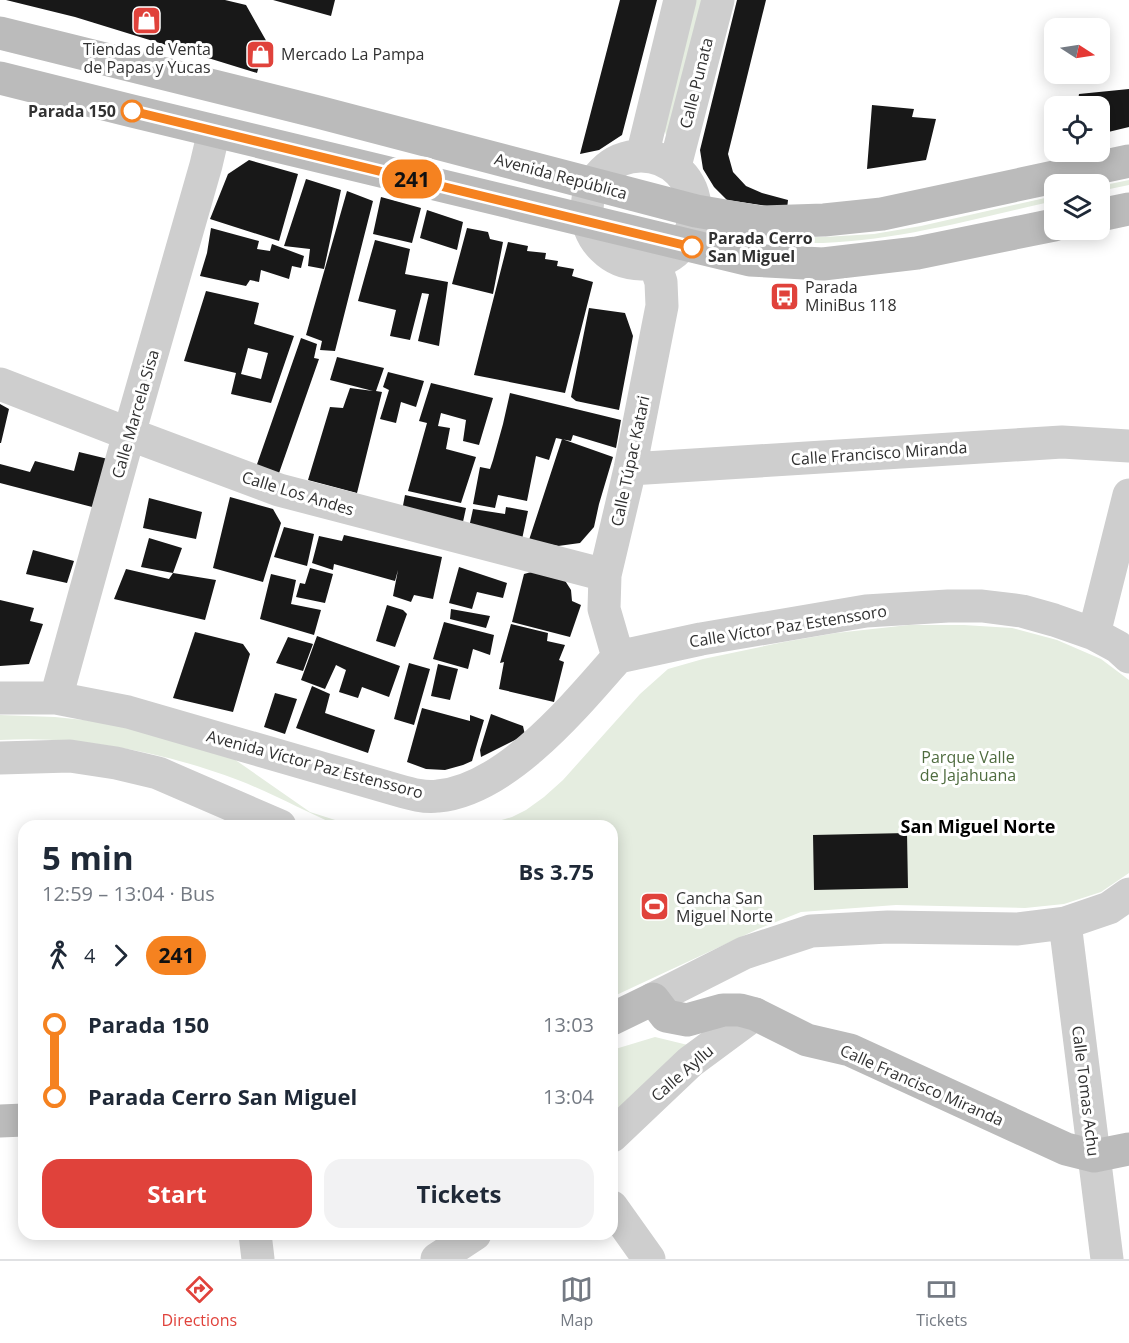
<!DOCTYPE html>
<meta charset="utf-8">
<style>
body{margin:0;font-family:"Open Sans",sans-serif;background:#f2f2f3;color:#1f2937;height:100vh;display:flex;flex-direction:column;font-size:22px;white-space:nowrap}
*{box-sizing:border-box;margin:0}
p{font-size:20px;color:#747a83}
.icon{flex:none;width:33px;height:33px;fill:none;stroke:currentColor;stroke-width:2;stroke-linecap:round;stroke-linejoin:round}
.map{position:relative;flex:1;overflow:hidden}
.side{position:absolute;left:18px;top:820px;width:600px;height:420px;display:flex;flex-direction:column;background:#fff;border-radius:18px;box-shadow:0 3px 15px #0003}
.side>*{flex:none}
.badge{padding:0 12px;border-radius:20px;font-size:21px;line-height:39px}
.needle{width:39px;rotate:102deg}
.tools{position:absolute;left:1044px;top:18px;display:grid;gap:12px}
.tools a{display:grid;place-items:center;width:66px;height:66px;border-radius:12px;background:#fff;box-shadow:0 3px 15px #0003;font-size:30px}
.map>.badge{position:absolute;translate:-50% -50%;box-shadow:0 0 0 3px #fff}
.legs{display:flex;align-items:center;gap:9px;height:66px;padding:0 24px;font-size:20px}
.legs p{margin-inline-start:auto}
.overview{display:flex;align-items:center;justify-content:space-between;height:102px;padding:0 24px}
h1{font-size:33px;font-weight:700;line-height:45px}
.primary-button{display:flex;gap:12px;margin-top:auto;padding:12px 24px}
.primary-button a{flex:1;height:69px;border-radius:18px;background:#e0423b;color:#fff;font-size:24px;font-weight:700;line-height:69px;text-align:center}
.primary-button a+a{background:#f2f2f3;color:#1f2937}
ul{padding:0 24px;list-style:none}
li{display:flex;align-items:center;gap:21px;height:72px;font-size:22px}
li i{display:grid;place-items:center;width:9px;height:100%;margin:0 8px;background:currentColor}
li i::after{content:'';width:15px;height:15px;margin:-8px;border:4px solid;border-radius:50%;background:#fff}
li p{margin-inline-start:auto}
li:first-child i{background:linear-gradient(#0000 50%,currentColor 0)}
li:last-child i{background:linear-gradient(currentColor 50%,#0000 0)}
.menu{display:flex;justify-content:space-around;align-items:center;height:84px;border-top:2px solid #e0e1e3;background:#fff;font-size:16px;color:#747a83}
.menu a{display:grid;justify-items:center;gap:3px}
.menu .current{color:#e0423b}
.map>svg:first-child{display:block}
.green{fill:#e5ede0}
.building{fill:#181818;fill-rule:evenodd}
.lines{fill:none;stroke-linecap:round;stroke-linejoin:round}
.street{stroke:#cecece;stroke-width:33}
.secondary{stroke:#bbb;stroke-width:33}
.line-1-casing{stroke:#fff;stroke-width:14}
.line-1{stroke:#f58220;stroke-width:9}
.stop-1-dot{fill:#fff;stroke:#f58220;stroke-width:3}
.labels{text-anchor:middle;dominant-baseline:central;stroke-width:6;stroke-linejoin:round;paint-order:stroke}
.poi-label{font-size:16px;fill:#313131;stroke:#fff;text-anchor:start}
.street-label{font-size:16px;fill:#313131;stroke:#fff}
.stop-label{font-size:16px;font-weight:bold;fill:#313131;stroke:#fff;text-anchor:end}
.park-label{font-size:16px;fill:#4f6c3f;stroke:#fff}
.neighbourhood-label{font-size:18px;font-weight:bold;fill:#000;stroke:#fff}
</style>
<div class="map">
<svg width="1129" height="1259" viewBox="0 0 1129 1259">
<rect width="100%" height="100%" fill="#fff"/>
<path class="green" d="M695,0H705L673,130L666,135L664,127Z
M1129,180V185L1100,191V186Z
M1054,196V201C967,220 871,249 782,242C757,240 733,235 709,230L710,225L782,237H824L874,234L921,226Z
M909,625H964L1012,628L1057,640L1101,659L1129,680V873L1101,892L1064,904L1025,908L896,905L801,912L758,929L612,997V826H482L512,817L526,810L544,797L563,780L640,694L668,669L703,659L784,642L836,633Z
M0,715L55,717L113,723L224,752L310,812L354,826H339C306,812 272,793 238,780C163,752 81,735 0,740Z
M655,1037L692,1046L612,1115V1050Z"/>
<path class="building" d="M6,0H225L246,5L272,51L261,58L257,73L75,17Z
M273,0H335L331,16Z
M620,0H657L622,135L599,150L580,154Z
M737,0H766L728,154L733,172L746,186L762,193L788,200L787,209L727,200L714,187L703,169L700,150Z
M1129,89V127L1100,134V106H1077L1079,94Z
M872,105L914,109L912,117L936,119L926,160L867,169Z
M249,160L298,174L279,241L210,219L228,174Z
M306,179L341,190L324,269L308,266L310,249L284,246Z
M347,191L373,201L335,351L320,350L322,341L306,335Z
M381,197L421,208L412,243L373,234Z
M427,210L463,222L457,250L420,238Z
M211,228L259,241L257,249L270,251L272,244L304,256L301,268L292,266L289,279L261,270L259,282L250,280L246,286L200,276L207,253Z
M467,228L488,232L490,239L503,242L493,294L452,284Z
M375,240L410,249L405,274L448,282L439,346L418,341L429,294L422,293L410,340L390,336L396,310L358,301Z
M508,242L528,246L527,251L546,253L545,259L558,261L557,266L574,269L572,276L593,282L565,393L474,375Z
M206,291L259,303L254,324L294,336L271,403L231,394L236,373L184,361ZM248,348L268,353L261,379L241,374Z
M589,308L625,313L633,336L619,410L576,401L571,397Z
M301,338L317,344L314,358L319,359L278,476L255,470Z
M337,357L384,368L376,391L382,392L357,493L308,480L330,407L343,408L350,388L373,391L330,380Z
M388,372L424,381L416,407L401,402L396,423L380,419L389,390L383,387Z
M431,383L493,398L479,445L463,441L466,420L441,413L438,426L450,428L446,449L476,457L461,503L408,491L427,423L419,421Z
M510,393L621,420L616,448L573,435L571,441L556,438L549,460L536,456L527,501L498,495L495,508L473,504L480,467L490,469L493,460L503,424Z
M0,404L9,409L1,443H0Z
M562,439L613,457L599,504L594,527L580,543L558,546L529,540Z
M79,452L108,459L96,508L0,483V464L30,472L35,461L74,471Z
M405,495L466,508L461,531L401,516Z
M230,497L273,509L281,523L263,582L213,568Z
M149,498L202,512L196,539L143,528Z
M506,507L528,511L521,544L468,532L473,509L505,514Z
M284,527L314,534L307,566L274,557Z
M344,535L442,557L433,599L414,595L411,602L393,596L398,570L395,581L334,564L333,570L312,563L319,536L342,541Z
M149,538L182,548L173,573L216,580L205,620L114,599L126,569L169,579L173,573L141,567Z
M33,550L74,561L67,583L26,574Z
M459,567L507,583L503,598L477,592L472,609L449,603Z
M310,568L333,574L325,603L296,597L300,583L305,584Z
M535,571L564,579L571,590L572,601L581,605L570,637L512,622L524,574Z
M271,574L296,580L291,604L321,610L314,635L260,619Z
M0,600L34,608L30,621L43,624L29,664L0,666Z
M387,605L403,610L407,614L395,647L376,641Z
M451,609L490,616L486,628L450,619Z
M444,622L494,635L490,655L473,649L468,669L433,659Z
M511,624L548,633L547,641L565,645L559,660L564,662L554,702L499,689L504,662L500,663Z
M195,632L243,644L250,654L233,712L173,698Z
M317,636L400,666L389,697L362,687L358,698L339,692L346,670L336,665L325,689L301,680Z
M288,637L313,644L303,671L276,663Z
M409,663L430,669L414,725L394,719Z
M438,664L458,669L450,700L431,696Z
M312,686L330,694L325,713L375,730L368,753L296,728Z
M275,693L297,699L285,734L264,727Z
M422,708L470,721V715L484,720L472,761L463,765L445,770L426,769L407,762Z
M491,714L523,726L525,735L481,757L480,750Z
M907,833L908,888L814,890L813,835Z"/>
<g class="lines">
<path class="street" d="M587 210a54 54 0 1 1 108 0a54 54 0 1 1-108 0Z
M642,156L680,0
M675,166L718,0
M0,384L129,434L279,490L605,575
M630,469L1062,442L1129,446
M1094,634L1129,495
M618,657L701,639L866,611L948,606H982L1022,611L1054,620L1094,634L1118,647L1129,657
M618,657L604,609L605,575L630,469L662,306L661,282L655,264
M0,698H56L128,712L397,790C411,794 425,798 438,796C506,790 575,706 618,657
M56,698L129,434L206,165L214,131
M0,758L70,756L116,763L158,773L280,826
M1065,923L1107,1259
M653,999L744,953L811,931L888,927L1018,929L1065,923L1109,908L1129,894
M612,1136L690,1062L755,1014
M612,1207L649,1259
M255,1234L258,1259
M437,1259L475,1234"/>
<path class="secondary" d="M0,33L318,112L696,211L760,222L824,220L882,214L1129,161
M0,78L132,111L750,260L823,264L917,253L1054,225
M1100,215L1129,209
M612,1019L653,999L666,1016L687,1020L723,1010H740L755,1014L807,1040L850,1050L1066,1149L1094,1156L1129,1149
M0,1121L24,1120"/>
</g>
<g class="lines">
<defs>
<path id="line-1" d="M132,111L692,247"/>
</defs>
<use href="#line-1" class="line-1-casing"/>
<use href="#line-1" class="line-1"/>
</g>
<defs>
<symbol id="shop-square" viewBox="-11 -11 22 22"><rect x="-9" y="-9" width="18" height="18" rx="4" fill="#e0423b" stroke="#fff"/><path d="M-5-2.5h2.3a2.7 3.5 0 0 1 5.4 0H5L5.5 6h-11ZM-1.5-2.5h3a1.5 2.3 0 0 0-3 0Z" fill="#fff"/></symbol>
<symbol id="bus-square" viewBox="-11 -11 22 22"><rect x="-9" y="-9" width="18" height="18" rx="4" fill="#e0423b" stroke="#fff"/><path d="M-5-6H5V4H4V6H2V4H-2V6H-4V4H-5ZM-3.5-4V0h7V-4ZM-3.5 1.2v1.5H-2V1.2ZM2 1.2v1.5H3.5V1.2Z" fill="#fff"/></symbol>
<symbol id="stadium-square" viewBox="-11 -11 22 22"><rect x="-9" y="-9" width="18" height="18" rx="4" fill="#e0423b" stroke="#fff"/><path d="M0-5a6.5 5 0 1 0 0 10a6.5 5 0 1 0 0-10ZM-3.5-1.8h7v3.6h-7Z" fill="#fff"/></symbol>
</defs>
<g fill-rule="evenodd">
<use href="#shop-square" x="130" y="4" width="33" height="33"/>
<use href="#shop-square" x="244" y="38" width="33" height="33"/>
<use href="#bus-square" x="768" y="280" width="33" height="33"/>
<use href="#stadium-square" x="638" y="890" width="33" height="33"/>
</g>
<g class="stop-1-dot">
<circle cx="132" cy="111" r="10"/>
<circle cx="692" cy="247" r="10"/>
</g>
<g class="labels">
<g class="poi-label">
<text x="147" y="49" text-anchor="middle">Tiendas de Venta<tspan x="147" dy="18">de Papas y Yucas</tspan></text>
<text x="281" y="54">Mercado La Pampa</text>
<text x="805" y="287">Parada<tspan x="805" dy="18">MiniBus 118</tspan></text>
<text x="676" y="898">Cancha San<tspan x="676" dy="18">Miguel Norte</tspan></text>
</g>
<g class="street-label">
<text transform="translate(696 83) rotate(-76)">Calle Punata</text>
<text transform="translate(561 176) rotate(15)">Avenida República</text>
<text transform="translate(135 414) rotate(-74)">Calle Marcela Sisa</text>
<text transform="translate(879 453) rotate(-4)">Calle Francisco Miranda</text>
<text transform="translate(630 461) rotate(-78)">Calle Túpac Katari</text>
<text transform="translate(298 493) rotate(17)">Calle Los Andes</text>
<text transform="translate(788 626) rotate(-9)">Calle Víctor Paz Estenssoro</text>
<text transform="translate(315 764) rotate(15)">Avenida Víctor Paz Estenssoro</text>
<text transform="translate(682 1073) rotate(-41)">Calle Ayllu</text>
<text transform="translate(922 1085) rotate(24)">Calle Francisco Miranda</text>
<text transform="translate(1086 1091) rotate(83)">Calle Tomas Achu</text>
</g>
<g class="stop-label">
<text x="116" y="111">Parada 150</text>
<text x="708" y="238" text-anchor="start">Parada Cerro<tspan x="708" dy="18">San Miguel</tspan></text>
</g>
<g class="park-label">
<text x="968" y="757">Parque Valle<tspan x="968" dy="18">de Jajahuana</tspan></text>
</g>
<g class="neighbourhood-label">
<text x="978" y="826">San Miguel Norte</text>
</g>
</g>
</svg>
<div class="tools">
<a><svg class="needle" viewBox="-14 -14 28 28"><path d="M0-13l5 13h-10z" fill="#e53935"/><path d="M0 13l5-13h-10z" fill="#747a83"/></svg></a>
<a><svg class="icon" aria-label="locate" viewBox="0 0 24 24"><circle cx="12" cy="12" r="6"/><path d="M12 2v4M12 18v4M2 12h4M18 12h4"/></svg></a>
<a><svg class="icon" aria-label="layers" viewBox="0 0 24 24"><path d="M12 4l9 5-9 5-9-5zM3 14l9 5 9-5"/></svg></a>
</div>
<b class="badge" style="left:412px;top:179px;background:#f58220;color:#111">241</b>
<section class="side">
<div class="overview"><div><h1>5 min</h1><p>12:59 – 13:04 · Bus</p></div><b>Bs 3.75</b></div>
<div class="legs"><svg class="icon" aria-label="walk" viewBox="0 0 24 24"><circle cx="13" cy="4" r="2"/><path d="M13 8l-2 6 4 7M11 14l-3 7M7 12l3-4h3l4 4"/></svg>4<svg class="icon" aria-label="forward" viewBox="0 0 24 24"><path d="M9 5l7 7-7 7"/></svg><b class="badge" style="background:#f58220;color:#111">241</b></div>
<ul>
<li><i style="color:#f58220"></i><b>Parada 150</b><p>13:03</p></li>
<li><i style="color:#f58220"></i><b>Parada Cerro San Miguel</b><p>13:04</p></li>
</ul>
<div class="primary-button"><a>Start</a><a>Tickets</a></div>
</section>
</div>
<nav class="menu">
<a class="current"><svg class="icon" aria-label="directions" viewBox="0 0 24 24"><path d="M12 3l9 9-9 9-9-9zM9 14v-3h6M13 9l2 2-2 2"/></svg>Directions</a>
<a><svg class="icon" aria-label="map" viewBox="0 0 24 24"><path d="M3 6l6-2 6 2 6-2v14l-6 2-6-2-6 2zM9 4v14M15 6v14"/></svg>Map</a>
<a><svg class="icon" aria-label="tickets" viewBox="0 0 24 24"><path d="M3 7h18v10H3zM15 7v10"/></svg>Tickets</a>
</nav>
